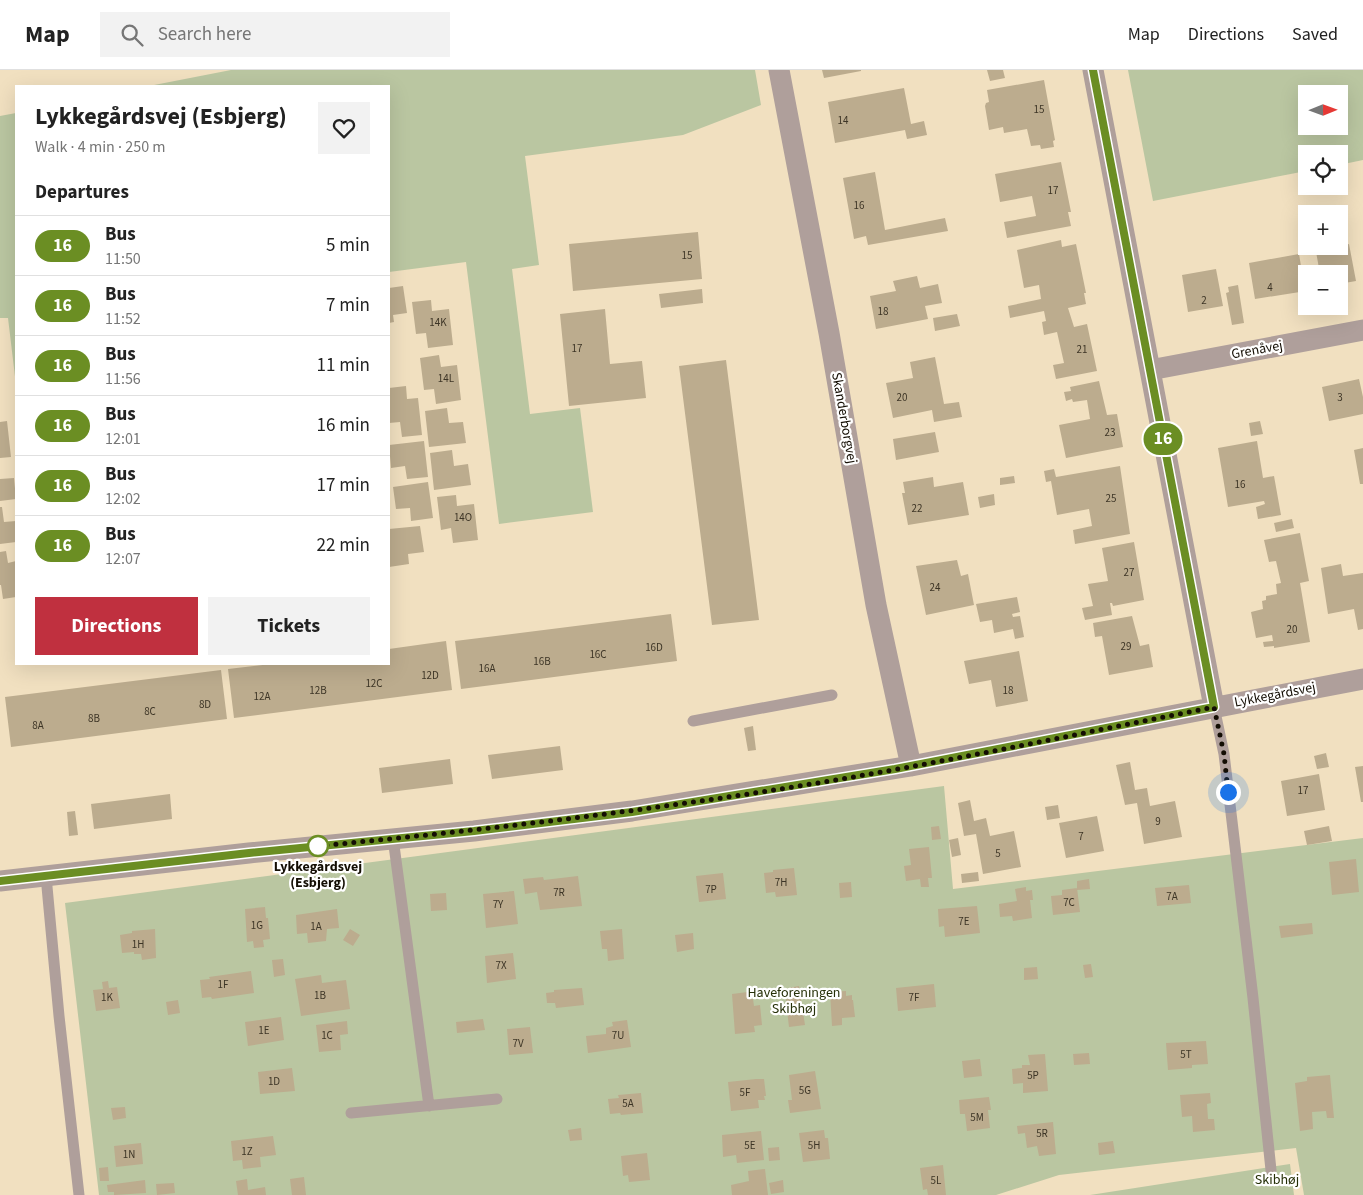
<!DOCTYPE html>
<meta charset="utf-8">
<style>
body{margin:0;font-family:"Source Sans 3",sans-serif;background:#f2f2f2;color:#222;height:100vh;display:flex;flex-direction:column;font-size:19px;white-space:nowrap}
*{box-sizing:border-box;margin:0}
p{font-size:16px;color:#767676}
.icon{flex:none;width:28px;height:28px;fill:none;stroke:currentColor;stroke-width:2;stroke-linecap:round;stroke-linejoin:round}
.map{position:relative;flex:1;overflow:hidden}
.sheet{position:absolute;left:15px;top:15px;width:375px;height:580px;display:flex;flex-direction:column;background:#fff;border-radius:0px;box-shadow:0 5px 20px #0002}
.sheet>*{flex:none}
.badge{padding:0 10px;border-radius:16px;font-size:18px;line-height:32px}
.needle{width:32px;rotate:89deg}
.buttons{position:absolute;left:1298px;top:15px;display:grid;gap:10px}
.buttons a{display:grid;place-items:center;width:50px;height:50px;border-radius:0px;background:#fff;box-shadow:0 5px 20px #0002;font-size:25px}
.you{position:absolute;width:25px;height:25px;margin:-12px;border:4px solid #fff;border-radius:50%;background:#1a73e8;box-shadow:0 0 0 8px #1a73e833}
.map>.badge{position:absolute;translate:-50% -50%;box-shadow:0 0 0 2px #fff}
h2{padding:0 20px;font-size:19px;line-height:45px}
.round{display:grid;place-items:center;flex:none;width:52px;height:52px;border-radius:0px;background:#f2f2f2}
.head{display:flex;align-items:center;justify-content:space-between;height:85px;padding:0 20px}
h1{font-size:24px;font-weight:700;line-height:38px}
.button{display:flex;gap:10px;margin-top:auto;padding:10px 20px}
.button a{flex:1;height:58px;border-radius:0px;background:#c0303f;color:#fff;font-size:20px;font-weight:700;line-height:58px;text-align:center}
.button a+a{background:#f2f2f2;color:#222}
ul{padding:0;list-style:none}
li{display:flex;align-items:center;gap:15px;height:60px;padding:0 20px;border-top:1px solid #e0e0e0}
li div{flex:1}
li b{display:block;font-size:19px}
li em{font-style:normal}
li .badge{min-width:55px;font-weight:700;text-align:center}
header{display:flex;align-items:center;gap:30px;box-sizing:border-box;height:70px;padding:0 25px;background:#fff;border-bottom:1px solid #e0e0e0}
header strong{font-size:24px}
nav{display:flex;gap:28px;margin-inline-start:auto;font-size:18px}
.search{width:350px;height:45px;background:#f2f2f2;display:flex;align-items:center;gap:12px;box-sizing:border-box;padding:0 18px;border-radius:0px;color:#767676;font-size:19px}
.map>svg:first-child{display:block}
.green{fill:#bac6a1;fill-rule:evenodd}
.building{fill:#bcac8e}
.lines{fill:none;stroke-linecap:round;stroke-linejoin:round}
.service{stroke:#af9f9b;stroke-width:11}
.minor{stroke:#af9f9b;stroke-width:21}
.line-casing{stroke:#fff;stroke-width:11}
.line{stroke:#6b8e23;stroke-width:8}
.walk{stroke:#130d03;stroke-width:5;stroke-dasharray:0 9}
.stop-dot{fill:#fff;stroke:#6b8e23;stroke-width:2.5}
.labels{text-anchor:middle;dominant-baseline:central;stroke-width:4.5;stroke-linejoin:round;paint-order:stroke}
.number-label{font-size:11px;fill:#3d3526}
.street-label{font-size:14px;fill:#130d03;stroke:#fff}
.stop-label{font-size:14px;font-weight:bold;fill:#130d03;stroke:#fff}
.park-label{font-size:14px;fill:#252f07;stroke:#fff}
</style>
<header>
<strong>Map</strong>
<div class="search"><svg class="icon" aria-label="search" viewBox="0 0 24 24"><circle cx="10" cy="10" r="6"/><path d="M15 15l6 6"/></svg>Search here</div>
<nav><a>Map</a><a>Directions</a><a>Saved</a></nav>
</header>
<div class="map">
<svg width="1363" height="1125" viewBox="0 0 1363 1125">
<rect width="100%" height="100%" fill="#f1e0c0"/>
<path class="green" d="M231,0H755L761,35L683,65L525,86L539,195L512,199L530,344L580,338L593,442L499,454L466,192L389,202V16H149Z
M1128,0H1363V90L1339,95V84H1306V101L1153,131ZM1306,24H1339V56H1306Z
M16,43V315L8,248H0V46Z
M944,716L953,819L1363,768V1125H1304L1296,1078L1059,1105L996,1125H99L65,833Z
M1290,1094L1294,1125H1090Z"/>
<path class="building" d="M822,0H861V1L824,8Z
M987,0H1003L1005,8L990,11Z
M1044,10L1055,70L1053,71L1054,77L1041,79L1040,75L1031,76L1027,59L1004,63L1003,57L989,60L985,36L986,33L989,32L987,20Z
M904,18L911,54L924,51L927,65L907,69L905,60L835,73L828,32Z
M1061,92L1071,142H1068L1071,156L1007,168L1004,152L1036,146L1032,126L1000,132L995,104Z
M875,102L885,160L945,148L948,161L868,175L866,166L854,169L843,108Z
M698,162L702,209L573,221L569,174Z
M1061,170L1062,177L1076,174L1086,223H1084L1086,234L1068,238L1074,257L1087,254L1097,301L1056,309L1053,295L1064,293L1057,262L1044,265L1042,252L1046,251L1044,241L1010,248L1008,236L1041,229L1039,215L1024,218L1017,180Z
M1349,174L1356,211L1339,214V204H1320L1315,176H1331V178Z
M1299,184L1303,208H1306V221L1255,229L1249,193Z
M1216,199L1223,236L1188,242L1182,205Z
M917,206L920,218L938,214L942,233L925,236L928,249L876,259L870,226L896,221L893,211Z
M1238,215L1244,253L1232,255L1226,223L1229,222L1228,217Z
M403,216L407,243L393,245L394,252L389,253V218Z
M702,219L703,233L661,238L659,224Z
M431,230L432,241L449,239L453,275L428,278L426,263L416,264L412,232Z
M605,239L610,294L642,291L646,328L569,336L560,244Z
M957,244L960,256L935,261L933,248Z
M439,285L441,297L457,295L461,330L436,334L434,319L424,320L420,288Z
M935,287L944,334L959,332L962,347L934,352L932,340L893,348L886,313L913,308L910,292Z
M726,290L759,550L712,555L679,296Z
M1359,309L1363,327V344L1329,351L1322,317Z
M1099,311L1107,345L1117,344L1123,377L1066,388L1059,355L1090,349L1087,330L1073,332L1072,329L1066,331L1064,322L1071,321L1070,317Z
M406,316L407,329L418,328L422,365L402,367L400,352L389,353V318Z
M447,338L449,353L463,352L466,373L429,377L425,341Z
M7,351L11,387L0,388V352Z
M1260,351L1263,364L1251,366L1249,353Z
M935,362L939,382L896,390L893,369Z
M424,371L428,407L407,409L405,396L391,398L389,375Z
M1257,371L1263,408L1274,406L1281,445L1258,449L1256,437L1265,434L1264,431L1228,437L1218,378Z
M1363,378V414H1360L1354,380Z
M452,380L454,396L468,394L471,415L434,420L430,383Z
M1120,396L1130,464L1075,474L1073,460L1092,456L1089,439L1057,445L1051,411L1046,412L1044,401L1054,399L1056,407Z
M1014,406L1015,413L1000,415V408Z
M933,407L934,417L963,412L969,445L908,455L902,423H905L903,412Z
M14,408L16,429L0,431V409Z
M428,412L433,448L411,451L410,438L396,439L393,417Z
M994,424L995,435L980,438L978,427Z
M456,425L457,436L474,434L478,470L453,473L451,458L441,460L437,427Z
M0,437H2L4,452L16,451V472L0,474Z
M1292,449L1294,458L1276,462L1274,453Z
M420,456L424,482L408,484L409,494L389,497V459Z
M1300,463L1309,511L1300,513L1310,572L1274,578V576L1264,577L1263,572L1273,571L1272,565L1256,568L1251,542L1263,539L1262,531L1266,530V526L1277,524L1276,514L1281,513L1276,491L1269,492L1264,470Z
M1134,472L1144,530L1113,536L1112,533H1110L1112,545L1085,550L1082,538L1093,536L1088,514L1108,511L1102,478Z
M6,481L8,493L16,491V527L3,529L1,515H0V482Z
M957,490L961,506L968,504L974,535L926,545L916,496Z
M1341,494L1343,506L1363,503V559L1358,560L1354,539L1328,544L1321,498Z
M1017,527L1020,542L1012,544L1013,547L1020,546L1024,567L1015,569L1013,559L994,563L992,550L980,552L976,534Z
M671,544L677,591L461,619L455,571Z
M1132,546L1140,576L1149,574L1153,597L1109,605L1102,566L1095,567L1093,553Z
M446,571L452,620L234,648L228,599L271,594H389V579Z
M1019,581L1028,631L996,637L991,610L969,614L964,591Z
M221,600L227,649L11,677L5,627Z
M753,656L756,680L748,681L744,658Z
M560,676L563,700L492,709L488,685Z
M1326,683L1329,697L1317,699L1314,686Z
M450,689L453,714L382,723L379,698Z
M1130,692L1135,720L1147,718L1150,736L1175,731L1182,767L1144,774L1137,733L1125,735L1116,695Z
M1363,696V732H1361L1355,697Z
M1319,704L1325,740L1287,746L1281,711Z
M170,724L172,749L94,759L91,734Z
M970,730L974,751L986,748L990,766L1014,761L1021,797L983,804L976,764L964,766L958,733Z
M1058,735L1060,748L1047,750L1045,737Z
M75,741L78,765L69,766L67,742Z
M1097,746L1104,781L1066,788L1059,753Z
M939,756L941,769L932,770L931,757Z
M1329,756L1332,771L1307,775L1304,761Z
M958,768L961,785L952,787L949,770Z
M929,777L932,808H928L929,817H921L920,809L906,811L904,796L911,795L909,779Z
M1356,789L1359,822L1332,825L1329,792Z
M794,798L797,825L776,827L775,822L766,823L764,803L773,802V800Z
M978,802L979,811L962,813L961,804Z
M723,803L726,829L699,832L696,806Z
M578,806L582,836L540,840L537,822L525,824L523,809L543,807L544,810Z
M1089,809L1090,819L1077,820V811Z
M851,812L852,827L840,828L839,813Z
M1189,815L1191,833L1157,836L1155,818Z
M1026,817V821L1032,820L1033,830H1030L1032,848L1013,851L1012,846L1000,847L999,834L1017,831L1015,819Z
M1077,818L1080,842L1053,845L1051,826L1062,825V820Z
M514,821L518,854L486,858L483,824Z
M446,823L447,840L431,841L430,824Z
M977,836L980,863L945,867L944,856L939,857L938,839Z
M265,837L266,848H268L270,869L263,870L264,877L254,878L253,871L247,872L245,839Z
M337,839L339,858L327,859L326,871L308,873L307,863L297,864L296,845Z
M1312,853L1313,864L1281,868L1279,856Z
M155,859L156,888L142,890L141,884H134V882L122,883L120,865L132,863V861Z
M350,859L360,865L353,876L343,870Z
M622,859L624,889L608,891L607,879H602L600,861Z
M693,863L694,879L677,882L675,865Z
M513,883L516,909L487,913L485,886Z
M283,889L285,905L274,907L272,890Z
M1091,894L1093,907L1085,908L1083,895Z
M1037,897L1038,909L1024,910V898Z
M251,901L254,923L212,929L211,927L202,928L200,910L210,909L209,907Z
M321,905L322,913L346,910L350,939L301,946L295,909Z
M108,911L109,918L117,917L120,938L96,941L93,920L103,919L102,912Z
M934,914L936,937L898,941L896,918Z
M799,916L805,955L789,957L787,940H784V935L787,934L786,929H789L788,918Z
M582,918L584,935L556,938L555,933H547L546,923L554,922V920Z
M846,921V926L852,925V930H853L855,947L842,948V955L832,956L830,922Z
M748,922L749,929H753L754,936L760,935L762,955L754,956L755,962L735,964L732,924Z
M178,930L180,943L168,945L166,932Z
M281,947L284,970L248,976L245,952Z
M483,949L485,960L457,963L456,952Z
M627,950L631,977L588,983L586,966L606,964V958L613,956L612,952Z
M347,951L348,964L340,965L341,980L319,982L316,955Z
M530,957L533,983L509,985L507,959Z
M1206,971L1208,994L1192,995V998L1168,1000L1166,973Z
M1089,983L1090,994L1074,995L1073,984Z
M1045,984L1048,1021L1023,1023V1013L1013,1014L1012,999L1022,998V995H1030L1028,985Z
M980,989L982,1006L964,1008L962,991Z
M292,998L295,1021L260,1024L258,1002Z
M815,1001L821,1039L790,1043L788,1030H792L789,1005Z
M1330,1005L1334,1048H1327L1326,1041L1312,1042L1313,1059L1300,1061L1295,1013L1307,1011V1007Z
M756,1009H764L766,1026H764L765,1030H758L759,1038L731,1041L728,1012Z
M641,1023L643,1043L621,1045L620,1043L610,1044L608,1029L619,1028L618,1025Z
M1210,1023L1211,1033L1207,1034L1208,1049H1214L1215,1060L1193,1062L1192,1046L1182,1047L1180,1025Z
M989,1027L991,1040H988L990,1058L967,1061L965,1044H960L959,1030Z
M125,1037L126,1048L113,1050L111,1038Z
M1053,1052L1056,1084L1039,1086L1037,1076L1027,1078L1025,1063L1018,1064L1017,1056Z
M581,1058L582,1070L570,1071L568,1060Z
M824,1060L825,1068H828L830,1089L803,1092L799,1063Z
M761,1061L764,1090L737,1093L736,1085L723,1087L722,1065Z
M273,1066L276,1085L260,1087L261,1097L243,1099L242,1090L233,1091L231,1071Z
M1113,1071L1115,1083L1099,1085L1098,1073Z
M141,1073L143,1094L116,1097L114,1076Z
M779,1077L780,1090L769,1091L768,1078Z
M647,1083L650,1110L629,1112L628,1105L623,1106L621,1086Z
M943,1095L946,1125H928L927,1119L923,1120L920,1098Z
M108,1097L109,1111H100L99,1098Z
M765,1099L768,1125H732L731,1115L749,1111L748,1101Z
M304,1107L306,1125H292L290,1109Z
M247,1109L248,1120L265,1117L266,1125H238L236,1111Z
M145,1110L146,1123L114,1125V1122H108L107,1115Z
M783,1110L784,1122L771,1124L769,1113Z
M174,1113L175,1123L157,1125L156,1114Z"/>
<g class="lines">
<path class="service" d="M1214,637L1224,684L1253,928L1271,1100
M693,651L832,625
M393,768L429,1036
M46,806L59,946L79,1125
M351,1043L497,1029"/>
<path class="minor" d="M779,0L829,263L876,535L911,696
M1093,0L1214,637
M1150,300L1363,260
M0,811L249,783L474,761L632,741L911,696L1363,609"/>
</g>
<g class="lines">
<defs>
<path id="line" d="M0,811L249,783L474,761L632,742L895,699L1214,637L1093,0"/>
</defs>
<use href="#line" class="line-casing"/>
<use href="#line" class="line"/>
<path class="walk" d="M318,776C495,759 672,738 847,708C970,687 1092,661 1214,637L1224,684L1228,722"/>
</g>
<circle class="stop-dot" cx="318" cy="776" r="10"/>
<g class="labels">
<g class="number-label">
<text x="1039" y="39">15</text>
<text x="843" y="50">14</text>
<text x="1053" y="120">17</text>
<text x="859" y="135">16</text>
<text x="687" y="185">15</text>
<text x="1270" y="217">4</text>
<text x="1204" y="230">2</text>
<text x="883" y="241">18</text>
<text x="438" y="252">14K</text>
<text x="577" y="278">17</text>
<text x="1082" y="279">21</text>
<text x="446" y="308">14L</text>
<text x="902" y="327">20</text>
<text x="1340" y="327">3</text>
<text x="1110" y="362">23</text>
<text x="1240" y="414">16</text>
<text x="1111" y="428">25</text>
<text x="917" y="438">22</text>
<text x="463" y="447">14O</text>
<text x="1129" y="502">27</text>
<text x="935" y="517">24</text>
<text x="1292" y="559">20</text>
<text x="1126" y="576">29</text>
<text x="654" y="577">16D</text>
<text x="598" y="584">16C</text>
<text x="542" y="591">16B</text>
<text x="487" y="598">16A</text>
<text x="430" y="605">12D</text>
<text x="374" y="613">12C</text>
<text x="318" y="620">12B</text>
<text x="1008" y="620">18</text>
<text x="262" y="626">12A</text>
<text x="205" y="634">8D</text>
<text x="150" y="641">8C</text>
<text x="94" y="648">8B</text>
<text x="38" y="655">8A</text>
<text x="1303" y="720">17</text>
<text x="1158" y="751">9</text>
<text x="1081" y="766">7</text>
<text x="998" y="783">5</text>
<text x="781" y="812">7H</text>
<text x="711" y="819">7P</text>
<text x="559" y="822">7R</text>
<text x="1172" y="826">7A</text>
<text x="1069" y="832">7C</text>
<text x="498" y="834">7Y</text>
<text x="964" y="851">7E</text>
<text x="257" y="855">1G</text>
<text x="316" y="856">1A</text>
<text x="138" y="874">1H</text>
<text x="501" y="895">7X</text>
<text x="223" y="914">1F</text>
<text x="320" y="925">1B</text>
<text x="107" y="927">1K</text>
<text x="914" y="927">7F</text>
<text x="264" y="960">1E</text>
<text x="327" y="965">1C</text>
<text x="618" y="965">7U</text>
<text x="518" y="973">7V</text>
<text x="1186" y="984">5T</text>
<text x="1033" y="1005">5P</text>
<text x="274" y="1011">1D</text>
<text x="805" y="1020">5G</text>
<text x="745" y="1022">5F</text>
<text x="628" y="1033">5A</text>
<text x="977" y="1047">5M</text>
<text x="1042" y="1063">5R</text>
<text x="750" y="1075">5E</text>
<text x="814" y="1075">5H</text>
<text x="247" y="1081">1Z</text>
<text x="129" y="1084">1N</text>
<text x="936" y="1110">5L</text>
</g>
<g class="street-label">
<text transform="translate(1257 280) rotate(-10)">Grenåvej</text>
<text transform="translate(844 348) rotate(80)">Skanderborgvej</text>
<text transform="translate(1275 625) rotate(-11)">Lykkegårdsvej</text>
</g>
<g class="stop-label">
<text x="318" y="797">Lykkegårdsvej<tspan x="318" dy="16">(Esbjerg)</tspan></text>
</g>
<g class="park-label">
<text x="794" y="923">Haveforeningen<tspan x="794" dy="16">Skibhøj</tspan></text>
<text x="1277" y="1110">Skibhøj</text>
</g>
</g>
</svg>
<div class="buttons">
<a><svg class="needle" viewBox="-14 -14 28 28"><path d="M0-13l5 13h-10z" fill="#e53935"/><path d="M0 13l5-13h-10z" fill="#767676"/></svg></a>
<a><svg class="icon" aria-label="locate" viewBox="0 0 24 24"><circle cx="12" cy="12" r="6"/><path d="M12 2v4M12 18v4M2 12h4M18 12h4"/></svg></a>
<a>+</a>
<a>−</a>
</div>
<div class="you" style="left:1228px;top:722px"></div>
<b class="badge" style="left:1163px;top:369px;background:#6b8e23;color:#fff">16</b>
<section class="sheet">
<div class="head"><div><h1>Lykkegårdsvej (Esbjerg)</h1><p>Walk · 4 min · 250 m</p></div><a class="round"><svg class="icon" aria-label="heart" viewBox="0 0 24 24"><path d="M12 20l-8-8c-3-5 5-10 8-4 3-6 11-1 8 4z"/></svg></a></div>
<h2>Departures</h2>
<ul>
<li><span class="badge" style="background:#6b8e23;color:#fff">16</span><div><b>Bus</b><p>11:50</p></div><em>5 min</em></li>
<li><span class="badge" style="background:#6b8e23;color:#fff">16</span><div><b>Bus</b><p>11:52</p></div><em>7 min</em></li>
<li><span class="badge" style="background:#6b8e23;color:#fff">16</span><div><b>Bus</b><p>11:56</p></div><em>11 min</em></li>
<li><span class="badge" style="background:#6b8e23;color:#fff">16</span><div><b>Bus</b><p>12:01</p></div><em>16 min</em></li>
<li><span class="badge" style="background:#6b8e23;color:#fff">16</span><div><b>Bus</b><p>12:02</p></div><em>17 min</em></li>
<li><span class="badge" style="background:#6b8e23;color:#fff">16</span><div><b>Bus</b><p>12:07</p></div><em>22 min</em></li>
</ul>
<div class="button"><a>Directions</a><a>Tickets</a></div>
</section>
</div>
